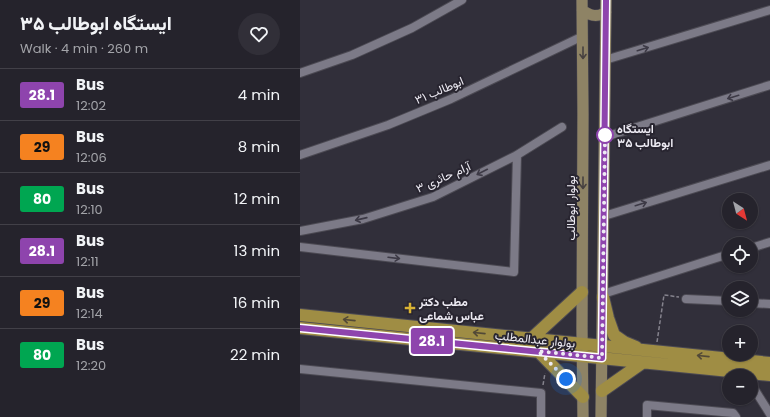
<!DOCTYPE html>
<meta charset="utf-8">
<style>
body{margin:0;font-family:Poppins,Vazirmatn,sans-serif;background:#312f38;color:#f1f3f6;height:100vh;display:flex;flex-direction:column;font-size:15px;white-space:nowrap}
*{box-sizing:border-box;margin:0}
p{font-size:13px;color:#a3a4a9}
.icon{flex:none;width:22px;height:22px;fill:none;stroke:currentColor;stroke-width:2;stroke-linecap:round;stroke-linejoin:round}
.map{position:relative;flex:1;overflow:hidden}
.side{display:flex;flex-direction:column;background:#25232c;width:300px}
.side>*{flex:none}
.badge{padding:0 8px;border-radius:3px;font-size:14px;line-height:26px}
.needle{width:26px;rotate:144deg}
.buttons{position:absolute;left:422px;top:193px;display:grid;gap:8px}
.buttons a{display:grid;place-items:center;width:36px;height:36px;border-radius:50%;background:#25232c;box-shadow:0 1px 3px #0004,0 0 0 1px #424048;font-size:20px}
.you{position:absolute;width:20px;height:20px;margin:-10px;border:3px solid #fff;border-radius:50%;background:#1a73e8;box-shadow:0 0 0 6px #1a73e833}
.map>.badge{position:absolute;translate:-50% -50%;box-shadow:0 0 0 2px #fff}
.round{display:grid;place-items:center;flex:none;width:42px;height:42px;border-radius:21px;background:#312f38}
.head{display:flex;align-items:center;justify-content:space-between;height:68px;padding:0 20px}
h1{font-size:19px;font-weight:800;line-height:30px}
ul{padding:0;list-style:none}
li{display:flex;align-items:center;gap:12px;height:52px;padding:0 20px;border-top:1px solid #424048}
li div{flex:1}
li b{display:block;font-size:15px}
li em{font-style:normal}
li .badge{min-width:44px;font-weight:700;text-align:center}
main{display:flex;flex:1;min-height:0}
.map>svg:first-child{display:block}
.lines{fill:none;stroke-linecap:round;stroke-linejoin:round}
.street-casing{stroke:#4c4a53;stroke-width:10}
.secondary-casing{stroke:#4c4a53;stroke-width:12}
.primary-casing{stroke:#4c4a53;stroke-width:14}
.path{stroke:#85838d;stroke-width:1.5;stroke-dasharray:4 2;stroke-linecap:butt}
.street{stroke:#7c7a87;stroke-width:8}
.secondary{stroke:#8e8365;stroke-width:11}
.primary{stroke:#9f8d44;stroke-width:12}
.oneway{stroke:#3d3a46}
.oneway2{stroke:#474140}
.oneway3{stroke:#524937}
.line-casing{stroke:#fff;stroke-width:9}
.line{stroke:#8e44ad;stroke-width:6}
.walk{stroke:#edebf3;stroke-width:4;stroke-dasharray:0 7.2}
.stop-dot{fill:#fff;stroke:#8e44ad;stroke-width:2}
.poi-dot{fill:#d9b334;stroke:#282530;stroke-width:1.5}
.labels{text-anchor:middle;dominant-baseline:central;stroke-width:4;stroke-linejoin:round;paint-order:stroke}
.street-label{font-size:12px;fill:#edebf3;stroke:#282530}
.stop-label{font-size:12px;font-weight:bold;fill:#edebf3;stroke:#282530;text-anchor:start}
.poi-label{font-size:12px;font-weight:bold;fill:#edebf3;stroke:#282530;text-anchor:start}
</style>
<main>
<section class="side">
<div class="head"><div><h1>ایستگاه ابوطالب ۳۵</h1><p>Walk · 4 min · 260 m</p></div><a class="round"><svg class="icon" aria-label="heart" viewBox="0 0 24 24"><path d="M12 20l-8-8c-3-5 5-10 8-4 3-6 11-1 8 4z"/></svg></a></div>
<ul>
<li><span class="badge" style="background:#8e44ad;color:#fff">28.1</span><div><b>Bus</b><p>12:02</p></div><em>4 min</em></li>
<li><span class="badge" style="background:#f58220;color:#111">29</span><div><b>Bus</b><p>12:06</p></div><em>8 min</em></li>
<li><span class="badge" style="background:#00a651;color:#fff">80</span><div><b>Bus</b><p>12:10</p></div><em>12 min</em></li>
<li><span class="badge" style="background:#8e44ad;color:#fff">28.1</span><div><b>Bus</b><p>12:11</p></div><em>13 min</em></li>
<li><span class="badge" style="background:#f58220;color:#111">29</span><div><b>Bus</b><p>12:14</p></div><em>16 min</em></li>
<li><span class="badge" style="background:#00a651;color:#fff">80</span><div><b>Bus</b><p>12:20</p></div><em>22 min</em></li>
</ul>
</section>
<div class="map">
<svg width="470" height="417" viewBox="0 0 470 417">
<rect width="100%" height="100%" fill="#312f3a"/>
<g class="lines">
<defs>
<path id="street" d="M305,60L470,10
M0,73L52,55L112,28L162,0
M305,137L470,85
M0,155L88,125L151,99L283,36
M304,216L470,165
M0,231L63,219L133,197L217,155L262,127
M0,247L214,272L217,155
M451,248L470,242
M303,294L429,254
M386,299L429,301
M451,303L470,304
M0,369L241,393V417
M453,387L470,414
M347,417V405L433,413L436,417"/>
<path id="secondary" d="M282,0L283,114L282,329L283,417
M282,10C290,16 297,18 306,12
M301,417L306,0"/>
<path id="primary" d="M303,297L308,318L314,335L324,342L336,347
M0,315L470,363
M0,328L470,375
M231,339L282,292
M238,351L283,397
M302,391L342,363"/>
</defs>
<use href="#street" class="street-casing"/>
<use href="#secondary" class="secondary-casing"/>
<use href="#primary" class="primary-casing"/>
<path class="path" d="M357,342L364,295L379,297
M243,385L245,373"/>
<use href="#street" class="street"/>
<use href="#secondary" class="secondary"/>
<use href="#primary" class="primary"/>
</g>
<defs><path id="oneway-shaft" d="M-6 0H5M1.5-3L5.5 0L1.5 3" fill="none" stroke-width="1.6" stroke-linecap="round" stroke-linejoin="round"/></defs>
<g class="oneway">
<use href="#oneway-shaft" transform="translate(343 49) rotate(-17)"/>
<use href="#oneway-shaft" transform="translate(433 97) rotate(163)"/>
<use href="#oneway-shaft" transform="translate(182 172) rotate(153)"/>
<use href="#oneway-shaft" transform="translate(341 204) rotate(-17)"/>
<use href="#oneway-shaft" transform="translate(61 219) rotate(167)"/>
<use href="#oneway-shaft" transform="translate(94 258) rotate(7)"/>
</g>
<g class="oneway2">
<use href="#oneway-shaft" transform="translate(283 53) rotate(90)"/>
<use href="#oneway-shaft" transform="translate(283 183) rotate(90)"/>
</g>
<g class="oneway3">
<use href="#oneway-shaft" transform="translate(49 320) rotate(-174)"/>
<use href="#oneway-shaft" transform="translate(179 333) rotate(-174)"/>
<use href="#oneway-shaft" transform="translate(403 356) rotate(-174)"/>
</g>
<g class="lines">
<defs>
<path id="line" d="M0,328L302,358L306,0"/>
</defs>
<use href="#line" class="line-casing"/>
<use href="#line" class="line"/>
<path class="walk" d="M266,379L238,351L302,358L305,135"/>
</g>
<circle class="stop-dot" cx="305" cy="135" r="8"/>
<path class="poi-dot" d="M108 302h4v4h4v4h-4v4h-4v-4h-4v-4h4z"/>
<g class="labels">
<g class="street-label">
<text transform="translate(139 90) rotate(-23)">ابوطالب ۳۱</text>
<text transform="translate(143 177) rotate(-24)">آرام حائری ۳</text>
<text transform="translate(270 208) rotate(-90)">بولوار ابوطالب</text>
<text transform="translate(235 339) rotate(6)">بولوار عبدالمطلب</text>
</g>
<g class="stop-label">
<text x="317" y="128">ایستگاه<tspan x="317" dy="14">ابوطالب ۳۵</tspan></text>
</g>
<g class="poi-label">
<text x="119" y="301">مطب دکتر<tspan x="119" dy="14">عباس شماعی</tspan></text>
</g>
</g>
</svg>
<div class="buttons">
<a><svg class="needle" viewBox="-14 -14 28 28"><path d="M0-13l5 13h-10z" fill="#e53935"/><path d="M0 13l5-13h-10z" fill="#a3a4a9"/></svg></a>
<a><svg class="icon" aria-label="locate" viewBox="0 0 24 24"><circle cx="12" cy="12" r="6"/><path d="M12 2v4M12 18v4M2 12h4M18 12h4"/></svg></a>
<a><svg class="icon" aria-label="layers" viewBox="0 0 24 24"><path d="M12 4l9 5-9 5-9-5zM3 14l9 5 9-5"/></svg></a>
<a>+</a>
<a>−</a>
</div>
<div class="you" style="left:266px;top:379px"></div>
<b class="badge" style="left:132px;top:341px;background:#8e44ad;color:#fff">28.1</b>
</div>
</main>
